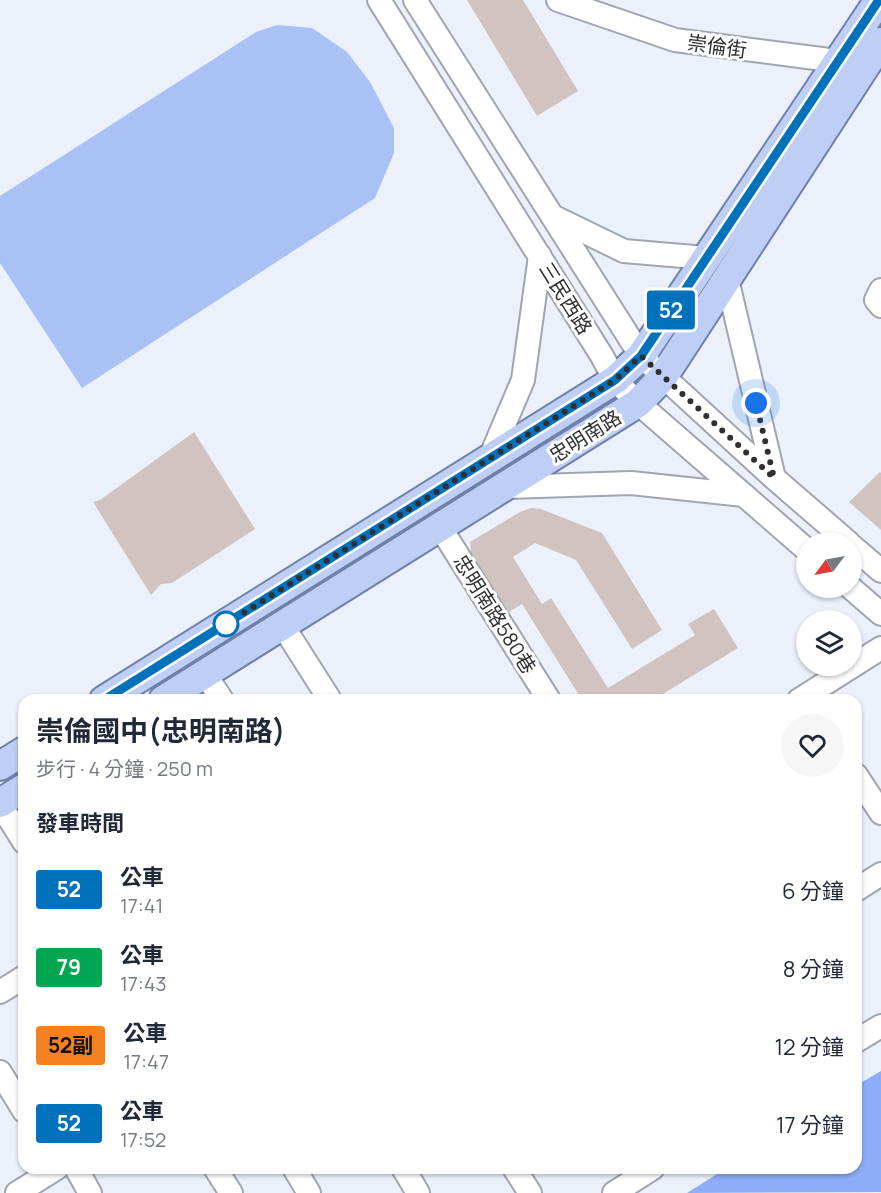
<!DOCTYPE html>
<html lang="zh-TW">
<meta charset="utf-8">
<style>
body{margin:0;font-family:Manrope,"Noto Sans TC",sans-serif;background:#f6f6f7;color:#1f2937;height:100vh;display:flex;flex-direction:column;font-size:22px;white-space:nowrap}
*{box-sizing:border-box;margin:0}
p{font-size:20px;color:#747a83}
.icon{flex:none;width:33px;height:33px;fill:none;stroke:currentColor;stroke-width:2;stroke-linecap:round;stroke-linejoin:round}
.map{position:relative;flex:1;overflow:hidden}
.sheet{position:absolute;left:18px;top:694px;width:844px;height:480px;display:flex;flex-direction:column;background:#fff;border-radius:18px;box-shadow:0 2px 4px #0004}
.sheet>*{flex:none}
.badge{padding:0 12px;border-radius:4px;font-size:21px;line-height:39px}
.needle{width:39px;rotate:238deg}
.tools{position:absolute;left:796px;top:532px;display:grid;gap:12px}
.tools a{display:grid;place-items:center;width:66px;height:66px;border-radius:50%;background:#fff;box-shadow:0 2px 4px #0004;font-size:30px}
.you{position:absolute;width:30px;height:30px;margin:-15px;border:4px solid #fff;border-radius:50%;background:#1a73e8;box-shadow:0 0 0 9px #1a73e833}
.map>.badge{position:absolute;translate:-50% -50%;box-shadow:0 0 0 3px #fff}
h2{padding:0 18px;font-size:22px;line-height:54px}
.round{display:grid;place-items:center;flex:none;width:63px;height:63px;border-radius:32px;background:#f6f6f7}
.overview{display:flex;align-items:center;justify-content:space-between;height:102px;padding:0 18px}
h1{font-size:28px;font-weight:700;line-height:45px}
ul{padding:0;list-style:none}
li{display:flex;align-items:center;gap:18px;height:78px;padding:0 18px}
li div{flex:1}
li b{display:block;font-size:22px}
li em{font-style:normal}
li .badge{min-width:66px;font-weight:700;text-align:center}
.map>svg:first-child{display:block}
.green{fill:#a9c1f5}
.water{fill:#8dadf8}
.building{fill:#d1c4c0}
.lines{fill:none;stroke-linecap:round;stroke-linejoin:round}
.minor-casing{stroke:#a0a5af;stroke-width:26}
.major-casing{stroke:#6f81ab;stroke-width:32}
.minor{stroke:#fff;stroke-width:22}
.major{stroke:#becef4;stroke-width:28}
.line-casing{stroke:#fff;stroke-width:14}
.line{stroke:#0072bc;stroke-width:9}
.walk{stroke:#2d2f33;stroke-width:6;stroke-dasharray:0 10.8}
.stop-dot{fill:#fff;stroke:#0072bc;stroke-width:3}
.labels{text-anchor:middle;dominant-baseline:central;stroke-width:6;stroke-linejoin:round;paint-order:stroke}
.street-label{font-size:20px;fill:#2d2f33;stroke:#fff}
</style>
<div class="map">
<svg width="881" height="1193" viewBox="0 0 881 1193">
<rect width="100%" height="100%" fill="#ebf0fb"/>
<path class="green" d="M277,25L312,28L347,52L370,82L394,128V153L375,198L82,388L0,263V196L256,32Z"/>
<path class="water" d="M881,1071V1192L687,1193L725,1169L856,1168L857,1085Z"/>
<path class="building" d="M467,0H523L578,91L537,116Z
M194,432L255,529L172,583L161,584L151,595L93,502L100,500Z
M880,472L881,473V530L849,502Z
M531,508L541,509L602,533L662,630L632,649L576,560L535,543L513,557L542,604L551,598L608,688L695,635L688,624L714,609L738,648L653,700H582L522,604L509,612L471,552L470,542L520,512Z"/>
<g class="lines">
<defs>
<path id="minor" d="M379,0L602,356L615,380L638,403L807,550
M415,0L641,356L774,478L849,543
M558,0L675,40L853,63
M552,216L624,251L706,258
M727,279L774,478
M881,290L876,300L881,306
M489,460L523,380L540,256
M505,487L631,483L744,495
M440,527L549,700
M852,546L881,571
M851,588L881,614
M283,626L330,700
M205,674L222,700
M799,700L881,648
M856,775L881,813
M0,804L24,842
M856,890L881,874
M0,992L24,977
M856,1041L881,1026
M0,1072L24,1111
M76,1168L90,1193
M215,1168L231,1193
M294,1168L309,1193
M403,1168L418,1193
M514,1168L530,1193
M17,1193L57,1168
M614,1193L653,1168"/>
<path id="major" d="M104,700L615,380L641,356L879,0
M163,700L638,403L663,377L881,42
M0,766L24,751
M0,803L24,788"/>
</defs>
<use href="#minor" class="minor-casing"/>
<use href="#major" class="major-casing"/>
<use href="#minor" class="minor"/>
<use href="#major" class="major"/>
</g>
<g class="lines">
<defs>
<path id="line" d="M104,700L615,380L641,356L879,0"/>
</defs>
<use href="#line" class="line-casing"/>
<use href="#line" class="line"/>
<path class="walk" d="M226,624L615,380L641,356L774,478L756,403"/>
</g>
<circle class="stop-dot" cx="226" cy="624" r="12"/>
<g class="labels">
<g class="street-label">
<text transform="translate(717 46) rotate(8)">崇倫街</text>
<text transform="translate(566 298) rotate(58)">三民西路</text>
<text transform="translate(585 436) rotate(-32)">忠明南路</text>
<text transform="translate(495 614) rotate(58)">忠明南路580巷</text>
</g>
</g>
</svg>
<div class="tools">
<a><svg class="needle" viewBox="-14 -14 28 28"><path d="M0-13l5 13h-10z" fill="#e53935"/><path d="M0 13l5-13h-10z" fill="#747a83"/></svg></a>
<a><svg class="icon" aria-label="layers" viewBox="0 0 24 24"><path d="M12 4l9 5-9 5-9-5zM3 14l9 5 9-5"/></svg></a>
</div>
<div class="you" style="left:756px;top:403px"></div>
<b class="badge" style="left:671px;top:310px;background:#0072bc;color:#fff">52</b>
<section class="sheet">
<div class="overview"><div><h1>崇倫國中(忠明南路)</h1><p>步行 · 4 分鐘 · 250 m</p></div><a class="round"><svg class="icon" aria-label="heart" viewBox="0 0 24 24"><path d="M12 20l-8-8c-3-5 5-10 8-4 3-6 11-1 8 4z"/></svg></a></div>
<h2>發車時間</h2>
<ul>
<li><span class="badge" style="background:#0072bc;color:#fff">52</span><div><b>公車</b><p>17:41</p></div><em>6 分鐘</em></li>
<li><span class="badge" style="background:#00a651;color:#fff">79</span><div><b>公車</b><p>17:43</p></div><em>8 分鐘</em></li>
<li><span class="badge" style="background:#f58220;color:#111">52副</span><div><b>公車</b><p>17:47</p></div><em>12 分鐘</em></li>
<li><span class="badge" style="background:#0072bc;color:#fff">52</span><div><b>公車</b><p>17:52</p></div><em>17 分鐘</em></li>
</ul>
</section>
</div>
